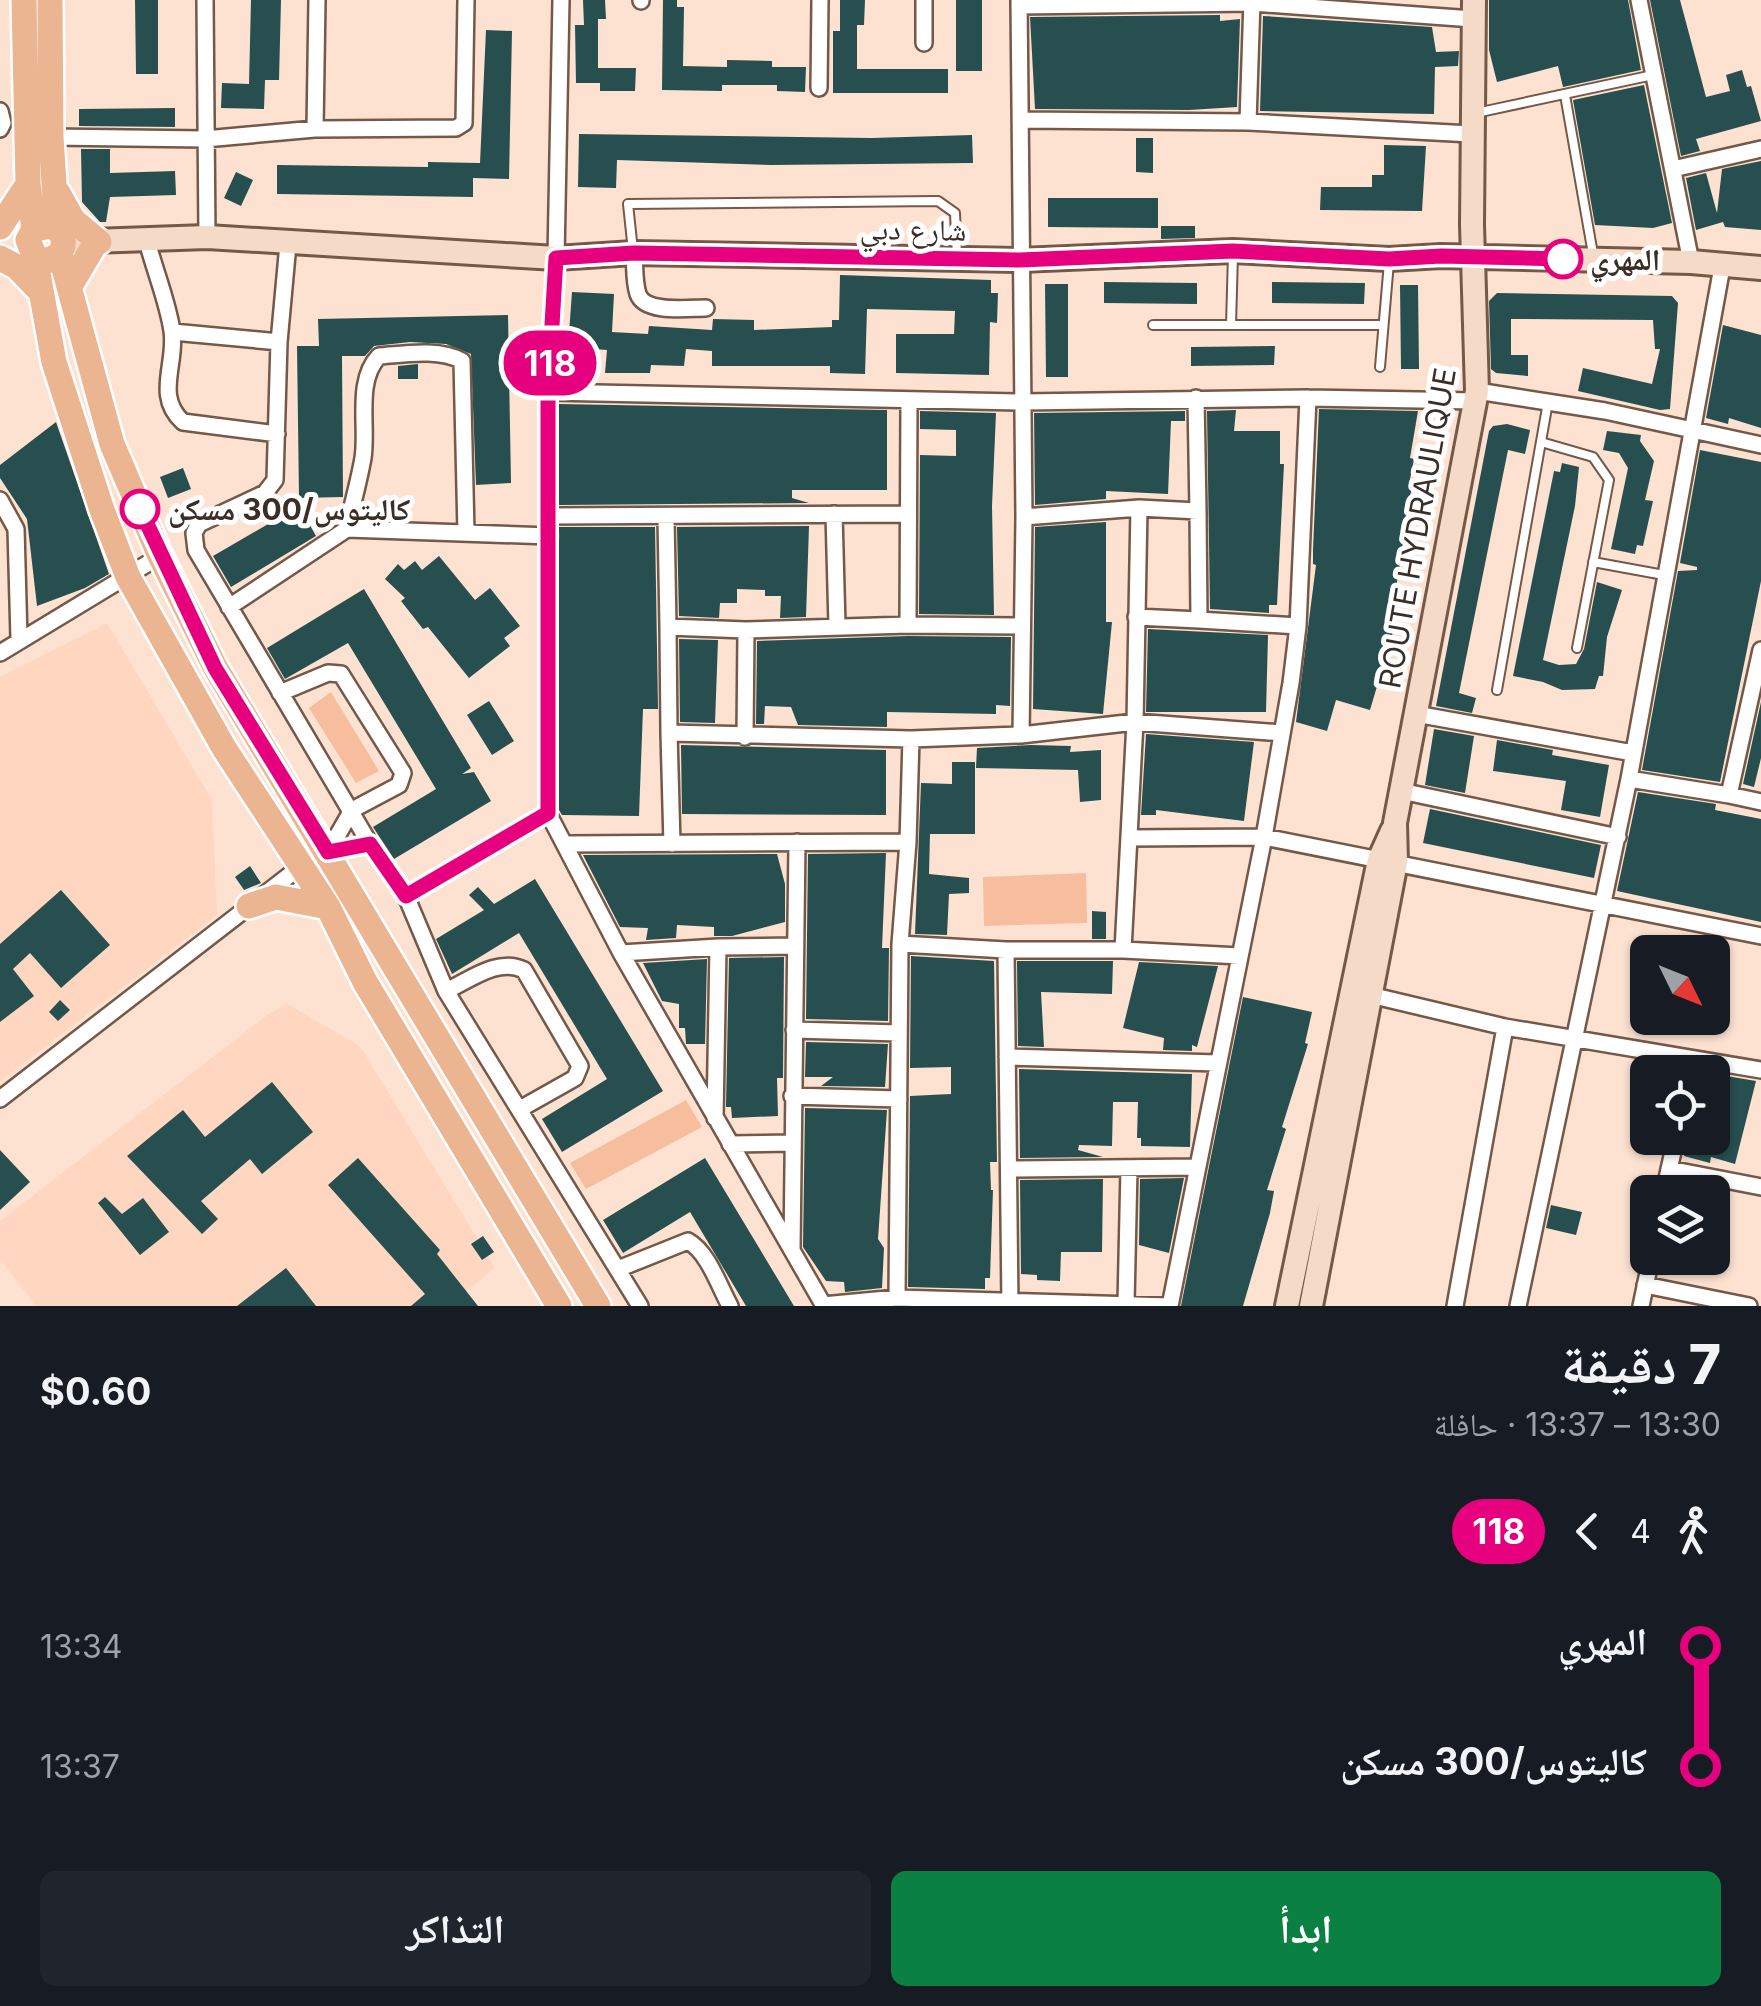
<!DOCTYPE html>
<html lang="ar">
<meta charset="utf-8">
<style>
body{margin:0;font-family:Inter,"Noto Naskh Arabic",sans-serif;background:#20242c;color:#f1f3f6;direction:rtl;height:100vh;display:flex;flex-direction:column;font-size:38px;white-space:nowrap}
*{box-sizing:border-box;margin:0}
p{font-size:32px;color:#9ea1a6}
.icon{flex:none;width:55px;height:55px;fill:none;stroke:currentColor;stroke-width:2;stroke-linecap:round;stroke-linejoin:round}
.map{position:relative;height:1306px;overflow:hidden;direction:ltr}
.drawer{display:flex;flex-direction:column;background:#171b24;flex:1}
.drawer>*{flex:none}
.badge{padding:0 20px;border-radius:32px;font-size:35px;line-height:65px}
.needle{width:65px;rotate:133deg}
.controls{position:absolute;left:1630px;top:935px;display:grid;gap:20px}
.controls a{display:grid;place-items:center;width:100px;height:100px;border-radius:15px;background:#171b24;box-shadow:0 2px 8px #0004;font-size:50px}
.map>.badge{position:absolute;translate:-50% -50%;box-shadow:0 0 0 5px #fff}
.legs{display:flex;align-items:center;gap:15px;height:110px;padding:0 40px;font-size:32px}
.legs p{margin-inline-start:auto}
.headline{display:flex;align-items:center;justify-content:space-between;height:170px;padding:0 40px}
h1{font-size:55px;font-weight:800;line-height:75px}
.primary-button{display:flex;gap:20px;margin-top:auto;padding:20px 40px}
.primary-button a{flex:1;height:115px;border-radius:15px;background:#0b8043;color:#fff;font-size:40px;font-weight:800;line-height:115px;text-align:center}
.primary-button a+a{background:#20242c;color:#f1f3f6}
ul{padding:0 40px;list-style:none}
li{display:flex;align-items:center;gap:35px;height:120px;font-size:38px}
li i{display:grid;place-items:center;width:15px;height:100%;margin:0 12px;background:currentColor}
li i::after{content:'';width:25px;height:25px;margin:-12px;border:8px solid;border-radius:50%;background:#171b24}
li p{margin-inline-start:auto}
li:first-child i{background:linear-gradient(#0000 50%,currentColor 0)}
li:last-child i{background:linear-gradient(currentColor 50%,#0000 0)}
.map>svg:first-child{display:block}
.built{fill:#ffd6bf}
.green{fill:#f6be9d}
.building{fill:#274f50}
.lines{fill:none;stroke-linecap:round;stroke-linejoin:round}
.service-casing{stroke:#745848;stroke-width:12}
.minor-casing{stroke:#745848;stroke-width:20}
.secondary-casing{stroke:#745848;stroke-width:28}
.primary-casing{stroke:#fff;stroke-width:30}
.service{stroke:#fff;stroke-width:8}
.minor{stroke:#fff;stroke-width:15}
.secondary{stroke:#f5dac8;stroke-width:22}
.primary{stroke:#ebb592;stroke-width:25}
.line-1-casing{stroke:#fff;stroke-width:22}
.line-1{stroke:#e6007e;stroke-width:15}
.stop-1-dot{fill:#fff;stroke:#e6007e;stroke-width:5}
.labels{text-anchor:middle;dominant-baseline:central;stroke-width:10;stroke-linejoin:round;paint-order:stroke}
.street-label{font-size:30px;fill:#3a2e26;stroke:#fff}
.stop-label{font-size:30px;font-weight:bold;fill:#3a2e26;stroke:#fff;text-anchor:start}
</style>
<div class="map">
<svg width="1761" height="1306" viewBox="0 0 1761 1306">
<rect width="100%" height="100%" fill="#fde2d2"/>
<path class="built" d="M107,623L212,800L217,915L0,1081V677Z
M287,1004L360,1046L495,1268L447,1306H36L0,1259V1221L270,1013Z"/>
<path class="green" d="M331,692L379,771L356,783L309,708Z
M1086,873L1087,923L984,926L983,877Z
M686,1100L702,1127L586,1189L570,1163Z"/>
<path class="building" d="M135,0H158V74H136Z
M251,0H281L279,80H265L264,109L221,108L222,83L249,84Z
M583,0H605L606,19H598V68H636L635,91H600V83H576L575,25H584Z
M663,0H677V7H684L683,66L727,67V60L772,61V67H806L805,92L777,91V85H722V91L662,90Z
M840,0H865L864,25H857V69H948V93H833V31H840Z
M956,0H982V71H956Z
M1489,0H1628L1641,70L1563,87L1558,66L1497,82L1489,50Z
M1650,0H1680L1706,97L1730,91L1726,75L1742,70L1747,87L1751,86L1761,121L1696,139L1700,151L1681,156Z
M1220,15V21L1240,19L1237,107L1189,110L1035,109L1030,17Z
M1263,16L1432,27L1436,52L1459,51L1458,66L1435,67L1434,114L1260,111Z
M486,30L512,31L509,179L473,178V197L277,194V165L428,167V162L480,163Z
M1644,85L1672,223L1653,228L1595,225L1573,100Z
M175,108V127L79,126V109Z
M579,134L872,138L972,135L973,163L770,165L617,160L616,188L578,187Z
M1136,138H1153V173L1136,172Z
M1384,145L1426,146L1422,211L1320,210L1321,187H1372V175H1384Z
M81,149H110V173L175,171L176,195L110,197L106,222H100L82,202Z
M1761,161V230L1725,227L1723,222L1696,230L1686,178L1706,173L1717,213L1722,169Z
M236,172L253,180L241,206L224,198Z
M1048,198H1158V228L1048,227Z
M1161,226H1195V238L1161,239Z
M840,275L991,280V293H998L997,323L990,322L989,375L896,373V334H954L955,311L867,309L865,374L830,373V366H712V351L686,349L684,366L651,365L650,373H605L607,350L568,347L572,292L614,294L612,332L648,334L649,326L712,330L713,319L754,320V330L832,327V320H839Z
M1104,282L1197,283V304L1104,303Z
M1272,282L1365,283L1364,304L1272,303Z
M1045,284H1068V377H1046Z
M1400,285H1418L1419,369H1401Z
M1497,293L1672,296L1678,303L1670,409L1660,410L1578,391L1583,368L1652,384L1660,349H1655L1653,320L1511,319V355H1528V376L1496,373L1491,369L1489,301Z
M508,315L511,483L476,485L471,354L446,344L410,342L374,346L365,356H342L343,497L299,498L297,346H319L318,319Z
M1723,325L1761,335V428L1729,418L1728,424L1706,418Z
M1275,346L1274,365L1191,366V347Z
M418,364V379H398V366Z
M559,404L887,410V490H792V498L809,503L559,505Z
M1319,409L1418,411L1410,458L1414,459L1409,484L1412,485L1391,621L1396,622L1370,710L1336,700L1327,731L1296,722L1316,565L1313,564V550Z
M1236,410L1234,431H1280V464H1284L1277,605H1269V613L1210,609L1207,411Z
M920,411L996,413L992,506L994,615L919,614L920,455L956,456V430L920,429Z
M1185,411V421H1171L1168,494L1106,491V499L1035,505L1034,413Z
M56,422L109,574L85,588L37,606L27,519L0,478V465Z
M1507,424L1530,430L1525,454L1508,450L1459,693L1476,698L1472,713L1436,706L1489,431L1493,426Z
M1607,431L1641,435L1640,441L1654,461L1645,500L1653,501L1643,546L1637,545L1635,554L1611,549L1628,468L1619,453L1603,450Z
M1700,450L1761,462V581L1720,782L1642,770L1678,571L1697,570V567L1680,563Z
M1562,463L1579,467L1575,506L1543,660L1559,665L1576,664L1584,649L1597,582L1622,590L1607,637L1603,676H1599L1595,689L1562,690L1543,682L1513,676L1554,471L1560,472Z
M183,468L191,489L168,498L160,477Z
M299,506L316,536L231,587L213,556Z
M1106,522V622H1112L1103,714L1033,709L1035,527Z
M809,526L806,617L780,618L781,596H765V590L737,589V603H720L719,618L679,616L677,527Z
M559,527H655L658,709H643L639,816L562,815L559,810Z
M439,556L475,600L490,588L520,626L504,638L510,646L469,678L428,627L423,629L401,601L405,598L385,579L398,564L404,570L415,561L422,570Z
M364,589L471,768L462,774L474,772L491,801L394,859L373,827L436,789L348,643L285,679L267,648Z
M1148,629L1268,635L1266,712H1146Z
M908,636L1011,637L1010,706L996,705V714L887,712V727L798,725L791,707L765,706L764,724H756L757,641Z
M679,639L718,640L715,723L680,722Z
M489,701L514,741L492,755L467,715Z
M1761,702V758L1754,787L1743,784Z
M1434,729L1474,736L1465,793L1425,785Z
M1146,734L1254,742L1244,821L1156,810V815H1141Z
M1497,740L1553,750L1552,755L1609,765L1600,817L1561,810L1566,781L1493,771Z
M681,745L886,750V815L682,814Z
M1031,745L1071,746L1070,752L1101,750V800L1080,802L1078,770L976,768L977,748Z
M952,762H975V834H930L929,874L969,878V893L949,894L947,935L915,934L921,783L952,784Z
M1638,792L1716,804L1715,810L1761,819V922L1617,891Z
M1430,809L1601,845L1594,878L1423,843Z
M886,853L882,948H889L888,1021L806,1019L808,854Z
M777,854L785,884V922L732,936H714V927L677,925L676,938L646,940L648,928L620,927L583,855Z
M250,866L261,883L244,890L235,877Z
M535,879L663,1091L562,1152L542,1119L607,1079L519,933L452,974L436,939L484,910L469,895L478,887L494,904Z
M61,890L110,945L61,988L30,953L13,969L34,996L0,1022V944Z
M1092,911L1106,912V939H1092Z
M911,956L994,961L997,1162H990L991,1190H993L990,1278H985V1289L908,1287L910,1096L951,1094V1067L910,1068Z
M784,957L783,1078H777L778,1116L732,1118L731,1107H726L729,958Z
M707,959L705,1044H686L685,1028H679V1004L662,1001L643,963Z
M1017,961H1113L1112,994L1041,992L1044,1047L1018,1046Z
M1139,962L1218,966L1197,1047L1192,1045V1051L1163,1050L1164,1038L1123,1028Z
M1243,997L1312,1012L1305,1043L1308,1044L1282,1127L1286,1129L1267,1190L1274,1191L1270,1213L1243,1306H1181Z
M60,1000L70,1010L58,1021L49,1012Z
M806,1042L888,1044L885,1087L821,1086L833,1077H805Z
M1019,1069L1192,1074L1190,1147L1141,1146V1138H1137L1138,1102H1113L1112,1146L1079,1145L1078,1150L1103,1157L1020,1158Z
M1715,1074L1756,1081L1735,1164L1711,1157L1710,1163L1684,1156L1687,1138H1712V1115L1725,1080L1714,1077Z
M272,1082L313,1132L262,1174L250,1159L201,1201L218,1219L202,1234L127,1156L183,1110L205,1137Z
M805,1108L887,1110L878,1239L884,1248L882,1288L845,1292L844,1282L826,1281L803,1247Z
M0,1150L30,1182L0,1210Z
M358,1158L440,1250L437,1254L478,1306H411L425,1294L328,1185Z
M705,1158L794,1306H746L690,1212L623,1253L603,1220Z
M1184,1178L1169,1253L1139,1245L1140,1179Z
M1103,1179L1102,1252H1061L1060,1281L1037,1280V1275L1021,1274L1020,1180Z
M105,1197L122,1214L143,1198L169,1232L140,1255L98,1203Z
M1551,1205L1582,1212L1576,1235L1546,1228Z
M483,1236L494,1252L482,1260L471,1244Z
M286,1268L316,1306H237Z"/>
<g class="lines">
<defs>
<path id="service" d="M1565,95L1593,254
M1476,113L1653,75
M633,251L628,204L938,201L955,213L957,256
M1153,325H1382
M1231,325L1233,254
M1380,367L1389,262
M1541,442L1593,457L1609,480L1577,648
M1593,562L1664,575
M1497,690L1548,402"/>
<path id="minor" d="M205,0L207,237
M561,0L556,258L548,392V813L621,953L824,1306
M1639,0L1691,262
M641,1V0
M1019,6L1252,3L1473,19
M924,43V0
M819,88L820,0
M0,111L3,123L0,129
M1021,120L1248,122L1471,134
M1248,122L1252,0
M315,129L317,0
M51,137L205,139L315,129L456,128L464,123L466,0
M1673,169L1761,149
M146,237C153,266 168,302 172,331C177,364 154,396 183,422L277,434
M288,244L279,342L275,480L265,493L199,524L194,533L196,550L370,844L406,896L446,991L640,1306
M634,253C635,266 634,282 638,294C645,314 689,308 706,308
M173,332L279,342
M1477,391L1605,411L1761,445
M548,392L1022,402L1308,398L1475,401
M0,500L16,529L19,639
M834,514L837,626
M550,516L908,514
M1024,517L1139,508L1198,511L1196,398
M666,518L668,627
M347,529C352,505 359,481 363,458C368,426 355,381 379,356C404,354 440,348 462,361L466,533
M229,607L347,529L550,536
M1136,617L1199,620L1198,511
M1199,620L1298,626
M908,625L1021,626
M1761,650L1729,795L1761,802
M0,653L160,556
M280,693L328,673L341,674L403,773L399,785L352,810L328,852
M1416,714L1633,753
M669,733L668,627L746,630L908,625L909,400
M1021,735L1135,722L1282,733
M745,737L746,630
M1629,779L1729,795
M1401,791L1618,837
M1129,838L1264,837L1761,936
M908,842L911,739
M565,844L908,842L900,944L897,1298L1169,1306
M672,844L669,733L911,739L1021,735L1024,517L1019,0
M406,896L548,813
M900,944L1006,950
M1123,950L1240,956
M621,953L718,947L794,946
M446,991C470,980 498,957 524,970L580,1066L575,1078L520,1109
M1366,994L1505,1027L1761,1070
M794,1030L899,1033
M1007,1057L1218,1063
M792,1096L899,1099
M0,1099L300,867L328,852L370,844
M715,1118L718,947
M730,1144L793,1143
M1009,1169L1196,1167
M1669,1169L1761,1187
M1664,1192L1676,1138
M792,1248L797,842
M618,1269L688,1241C708,1252 719,1286 730,1306
M1645,1285L1749,1306
M1126,1303L1129,1169
M823,1305L897,1298
M1010,1306L1006,950H1123L1135,722L1139,508
M1170,1306L1264,837L1291,683L1298,626L1308,398
M1455,1306L1505,1027
M1518,1306L1629,779L1722,267
M1641,1306L1651,1258"/>
<path id="secondary" d="M64,242L207,237L556,258L634,253L1020,260L1233,251L1389,259L1441,256L1691,262L1761,268
M1287,1306L1379,860L1392,831
M1311,1306L1396,862L1395,823L1477,391L1472,225L1474,0"/>
<path id="primary" d="M24,0L28,184L34,229
M50,0L51,137L57,229
M58,193L73,220L99,242
M0,227L28,184
M60,254L47,261L35,257L28,240L34,229L52,226C64,232 66,243 60,254L112,444L160,556L215,667L598,1306
M35,257L54,362L102,510L128,577L224,748L328,907L365,982L559,1306
M0,258L17,267L41,292
M70,286L96,242
M249,906L276,897L328,907"/>
</defs>
<use href="#service" class="service-casing"/>
<use href="#minor" class="minor-casing"/>
<use href="#secondary" class="secondary-casing"/>
<use href="#primary" class="primary-casing"/>
<use href="#service" class="service"/>
<use href="#minor" class="minor"/>
<use href="#secondary" class="secondary"/>
<use href="#primary" class="primary"/>
</g>
<g class="lines">
<defs>
<path id="line-1" d="M140,509L215,668L328,852L370,844L406,896L548,813V392L556,258L634,253L1020,260L1233,251L1389,259L1441,256L1563,259"/>
</defs>
<use href="#line-1" class="line-1-casing"/>
<use href="#line-1" class="line-1"/>
</g>
<g class="stop-1-dot">
<circle cx="1563" cy="259" r="18"/>
<circle cx="140" cy="509" r="18"/>
</g>
<g class="labels">
<g class="street-label">
<text transform="translate(913 229) rotate(1)">شارع دبي</text>
<text transform="translate(1417 528) rotate(-80)">ROUTE HYDRAULIQUE</text>
</g>
<g class="stop-label">
<text x="1590" y="259">المهري</text>
<text x="168" y="509">كاليتوس/300 مسكن</text>
</g>
</g>
</svg>
<div class="controls">
<a><svg class="needle" viewBox="-14 -14 28 28"><path d="M0-13l5 13h-10z" fill="#e53935"/><path d="M0 13l5-13h-10z" fill="#9ea1a6"/></svg></a>
<a><svg class="icon" aria-label="locate" viewBox="0 0 24 24"><circle cx="12" cy="12" r="6"/><path d="M12 2v4M12 18v4M2 12h4M18 12h4"/></svg></a>
<a><svg class="icon" aria-label="layers" viewBox="0 0 24 24"><path d="M12 4l9 5-9 5-9-5zM3 14l9 5 9-5"/></svg></a>
</div>
<b class="badge" style="left:550px;top:363px;background:#e6007e;color:#fff">118</b>
</div>
<section class="drawer">
<div class="headline"><div><h1>7 دقيقة</h1><p>13:30 – 13:37 · حافلة</p></div><b>$0.60</b></div>
<div class="legs"><svg class="icon" aria-label="walk" viewBox="0 0 24 24"><circle cx="13" cy="4" r="2"/><path d="M13 8l-2 6 4 7M11 14l-3 7M7 12l3-4h3l4 4"/></svg>4<svg class="icon" aria-label="back" viewBox="0 0 24 24"><path d="M15 5l-7 7 7 7"/></svg><b class="badge" style="background:#e6007e;color:#fff">118</b></div>
<ul>
<li><i style="color:#e6007e"></i><b>المهري</b><p>13:34</p></li>
<li><i style="color:#e6007e"></i><b>كاليتوس/300 مسكن</b><p>13:37</p></li>
</ul>
<div class="primary-button"><a>ابدأ</a><a>التذاكر</a></div>
</section>
